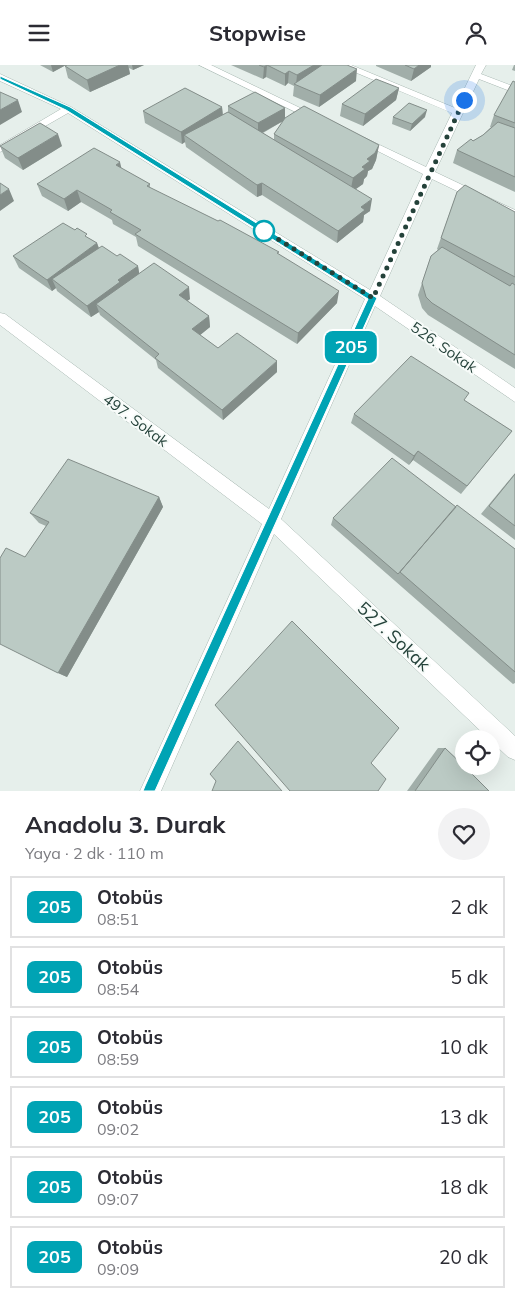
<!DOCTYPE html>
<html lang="tr">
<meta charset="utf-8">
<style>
body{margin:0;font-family:Mulish,sans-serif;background:#f2f2f3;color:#2b2b33;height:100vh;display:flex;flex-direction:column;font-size:19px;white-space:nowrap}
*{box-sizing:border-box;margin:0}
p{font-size:16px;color:#7c7c81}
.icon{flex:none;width:28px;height:28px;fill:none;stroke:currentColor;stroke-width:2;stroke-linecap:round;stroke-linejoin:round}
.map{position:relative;height:726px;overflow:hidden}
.sheet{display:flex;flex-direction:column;background:#fff;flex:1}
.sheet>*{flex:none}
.badge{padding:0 10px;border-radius:8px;font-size:18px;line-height:32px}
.tools{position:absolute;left:455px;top:665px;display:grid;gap:10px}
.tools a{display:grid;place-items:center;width:45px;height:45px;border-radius:50%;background:#fff;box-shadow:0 5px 20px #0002;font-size:25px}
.you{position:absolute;width:25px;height:25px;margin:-12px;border:4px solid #fff;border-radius:50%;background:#1a73e8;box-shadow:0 0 0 8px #1a73e833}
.map>.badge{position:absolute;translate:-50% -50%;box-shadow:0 0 0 2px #fff}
.round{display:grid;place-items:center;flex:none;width:52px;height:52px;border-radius:26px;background:#f2f2f3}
.summary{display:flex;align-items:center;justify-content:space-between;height:85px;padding:0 25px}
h1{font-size:24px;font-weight:700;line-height:38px}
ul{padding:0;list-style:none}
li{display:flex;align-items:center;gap:15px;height:62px;margin:0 10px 8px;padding:0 15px;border:2px solid #e1e1e2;border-radius:0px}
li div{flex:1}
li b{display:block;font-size:19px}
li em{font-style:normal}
li .badge{min-width:55px;font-weight:700;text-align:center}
header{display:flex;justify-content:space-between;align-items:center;height:65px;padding:0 25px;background:#fff;font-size:22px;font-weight:700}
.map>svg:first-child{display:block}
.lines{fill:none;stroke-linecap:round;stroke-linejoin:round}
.minor-casing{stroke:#a8b8b2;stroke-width:1}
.minor{fill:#fff;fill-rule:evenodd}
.wall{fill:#a1aea9;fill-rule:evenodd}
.shaded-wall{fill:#838d89}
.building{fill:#bbcac4;stroke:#838d89}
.line{fill:#00a3b4;stroke:#fff}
.walk{stroke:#24423a;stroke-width:5;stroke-dasharray:0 9}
.stop-dot{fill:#fff;stroke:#00a3b4;stroke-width:2.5}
.labels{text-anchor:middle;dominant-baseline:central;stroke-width:4;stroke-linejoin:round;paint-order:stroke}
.street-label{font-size:15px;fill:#24423a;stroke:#f7fbf9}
.near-street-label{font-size:18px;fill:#24423a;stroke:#f7fbf9}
</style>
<header><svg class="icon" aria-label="menu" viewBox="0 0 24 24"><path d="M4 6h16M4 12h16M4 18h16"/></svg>Stopwise<svg class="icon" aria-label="person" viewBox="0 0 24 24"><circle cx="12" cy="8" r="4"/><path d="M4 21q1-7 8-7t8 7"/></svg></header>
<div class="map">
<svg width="515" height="726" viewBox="0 0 515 726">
<rect width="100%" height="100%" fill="#e6efeb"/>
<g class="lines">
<defs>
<path id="minor" d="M199,0H211L321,53L320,55H312Z
M338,0H351L455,43L476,0H486L481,9L515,22V28L479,14L435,107L515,145V154L432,114L380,231L515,323V337L375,241L281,454L515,671V695L508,692L491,676V674H489L274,469L161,726H140L262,459L0,260V248L5,249L269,444L365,234L68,48L0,87V80L61,44L0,16V9L71,42L370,225L423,109L356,75L357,73H365L426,102L452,48Z"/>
</defs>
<use href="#minor" class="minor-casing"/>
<use href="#minor" class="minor"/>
</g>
<path class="wall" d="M40,0H66L53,7Z
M67,0H144L133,5L129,3L130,9L90,27L68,13L65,1Z
M231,0H347L356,16L319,42L293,31L294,21L288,18L285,21L266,12L263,14Z
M376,0H431V2L411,16L376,1Z
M514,0H515V6L512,5Z
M515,17V127L453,98L457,85L483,70L491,62H490L494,50Z
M399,23L396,35L363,61L340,51L342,39Z
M228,41L285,43V53L379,80L376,95L372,104L368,106L367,111L364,114L363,119L356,124L370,146L364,150L363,157L337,178L262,130L257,132L186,82L185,77L182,79L145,58L143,46L222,42L223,50L228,47ZM283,56L274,69V75L263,68Z
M393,52H425L410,66L392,59Z
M0,81H62L23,105L5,93Z
M121,104L150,119V123L279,189L337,238L297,279L138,181L136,172L113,159L112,155L81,137L68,146L42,131L37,119Z
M457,127L515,147V304L428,250L422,243L418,230L431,191L438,185L437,184Z
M88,173L97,178L99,183L138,201L139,209L190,234L187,236L209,251L210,262L200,270L218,283L277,307L223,355L158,303L156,295L100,250L99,247L91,252L57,226L56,223L52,226L19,203L13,191Z
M465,336L512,366L461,429L413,395L409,400L351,358L354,349Z
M515,408V475L481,449Z
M159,432L163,442L67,612L58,608L25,492L46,461L39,458L30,448Z
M456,442L515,484V618L513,619L331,460L333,453Z
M438,683H445L489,726H407Z"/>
<path class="shaded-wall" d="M51,0H66L53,7Z
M120,0H128L130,9L90,27L87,15Z
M132,0H144L133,5Z
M267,0L266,12L263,14L264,2Z
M314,0H323L296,20L297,10Z
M419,0H431V2L411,16L414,4Z
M357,4L356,16L319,42L320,30Z
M289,6L288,18L285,21V9Z
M399,23L396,35L363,61L365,49Z
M18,35L22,47L0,60V45Z
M222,42L223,54L184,70L185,77L182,79L181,67Z
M285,43V55L258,70V58Z
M427,45L425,52L410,66L412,59Z
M58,69L62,81L23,105L18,93Z
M379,80L376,95L372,104L368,106L367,111L364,114L363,119L350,128L353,113L367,94Z
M120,97L123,110L116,100Z
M262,118V130L257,132V120Z
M9,124L14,136L0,146V130Z
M77,125L81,137L68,146L64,134Z
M372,134L370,146L364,150L363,157L337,178L338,166L361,142Z
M97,178L101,190L52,214L56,223L52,226L47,215Z
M138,201L140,213L96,239L99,247L91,252L87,241L118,215Z
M189,222L190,234L181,241L179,230Z
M339,226L337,238L297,279L298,268Z
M209,251L210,262L194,275L192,264Z
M277,296V307L223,355L222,345Z
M418,386L413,395L409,400L414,391Z
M159,432L163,442L67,612L58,608Z"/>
<path class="building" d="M67,0H120L87,15L65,1Z
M259,0H314L297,10L289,6L285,9L267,0L264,2Z
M322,0H347L357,4L320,30L294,19Z
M405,0H419L414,4Z
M376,14L399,23L365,49L342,39Z
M513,16L515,17V58L494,50Z
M185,23L222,42L181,67L143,46Z
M0,27L18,35L0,45Z
M255,27L285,43L258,58L228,41Z
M409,38L427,45L412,59L393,52Z
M304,41L379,80L375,88L367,94L370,96L362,102L365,104L353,113L274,69L285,53Z
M228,47L372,134L361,142L365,145L338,166L262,118L257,120L184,70Z
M498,57L515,63V112L457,85L471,74L473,76L483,70Z
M40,58L58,69L18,93L0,81Z
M94,83L120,97L116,100L150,119L147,121L218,156L220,155L279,187L277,188L339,226L298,268L135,169L141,165L110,147L112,145L77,125L64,134L37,119Z
M0,118L9,124L0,130Z
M465,120L515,147V212L441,173L457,127Z
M63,158L75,165L77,163L87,169L85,171L97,178L47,215L13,191Z
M102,181L117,191L120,189L138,201L118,215L120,217L87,241L52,214Z
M442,182L510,221L512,218L515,220V290L432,238L426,232L422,218L431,191Z
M154,198L189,222L179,230L209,251L192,264L218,283L237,268L277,296L222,345L155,293L159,289L96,239Z
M411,291L469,328L464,335L512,366L467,421L418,386L414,391L354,349Z
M392,393L456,442L398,509L333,453Z
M68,394L159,432L58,608L0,579V493L6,483L25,492L49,457L30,448Z
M515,409V461L489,441Z
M457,440L515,484V607L400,507Z
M292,556L399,663L371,698L386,714L378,726H290L215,640Z
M238,676L282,726H212L216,716L210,709Z
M445,683L464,701L489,726H415Z"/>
<path class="line" d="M0,11L70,42L377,233L155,726H143L145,721L368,234L66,45L0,14Z"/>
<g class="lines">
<path class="walk" d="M264,166L260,163L373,233L464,35"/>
</g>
<circle class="stop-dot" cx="264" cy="166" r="10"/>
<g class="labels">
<g class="street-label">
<text transform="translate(444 282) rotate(35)">526. Sokak</text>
<text transform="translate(136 355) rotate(37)">497. Sokak</text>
</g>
<g class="near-street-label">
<text transform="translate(394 571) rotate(43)">527. Sokak</text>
</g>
</g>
</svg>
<div class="tools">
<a><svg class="icon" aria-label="locate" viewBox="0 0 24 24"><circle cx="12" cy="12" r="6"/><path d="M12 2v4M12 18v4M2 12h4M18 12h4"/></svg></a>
</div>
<div class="you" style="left:464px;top:35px"></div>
<b class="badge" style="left:351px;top:282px;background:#00a3b4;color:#fff">205</b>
</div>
<section class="sheet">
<div class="summary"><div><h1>Anadolu 3. Durak</h1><p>Yaya · 2 dk · 110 m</p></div><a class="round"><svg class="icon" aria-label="heart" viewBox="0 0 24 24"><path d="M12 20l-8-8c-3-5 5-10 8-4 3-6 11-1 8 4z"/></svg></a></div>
<ul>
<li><span class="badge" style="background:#00a3b4;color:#fff">205</span><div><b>Otobüs</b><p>08:51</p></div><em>2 dk</em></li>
<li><span class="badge" style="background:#00a3b4;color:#fff">205</span><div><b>Otobüs</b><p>08:54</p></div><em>5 dk</em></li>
<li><span class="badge" style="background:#00a3b4;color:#fff">205</span><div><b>Otobüs</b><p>08:59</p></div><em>10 dk</em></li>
<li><span class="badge" style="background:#00a3b4;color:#fff">205</span><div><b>Otobüs</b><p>09:02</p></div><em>13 dk</em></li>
<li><span class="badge" style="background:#00a3b4;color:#fff">205</span><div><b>Otobüs</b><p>09:07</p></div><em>18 dk</em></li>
<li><span class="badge" style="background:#00a3b4;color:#fff">205</span><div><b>Otobüs</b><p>09:09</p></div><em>20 dk</em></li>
</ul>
</section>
